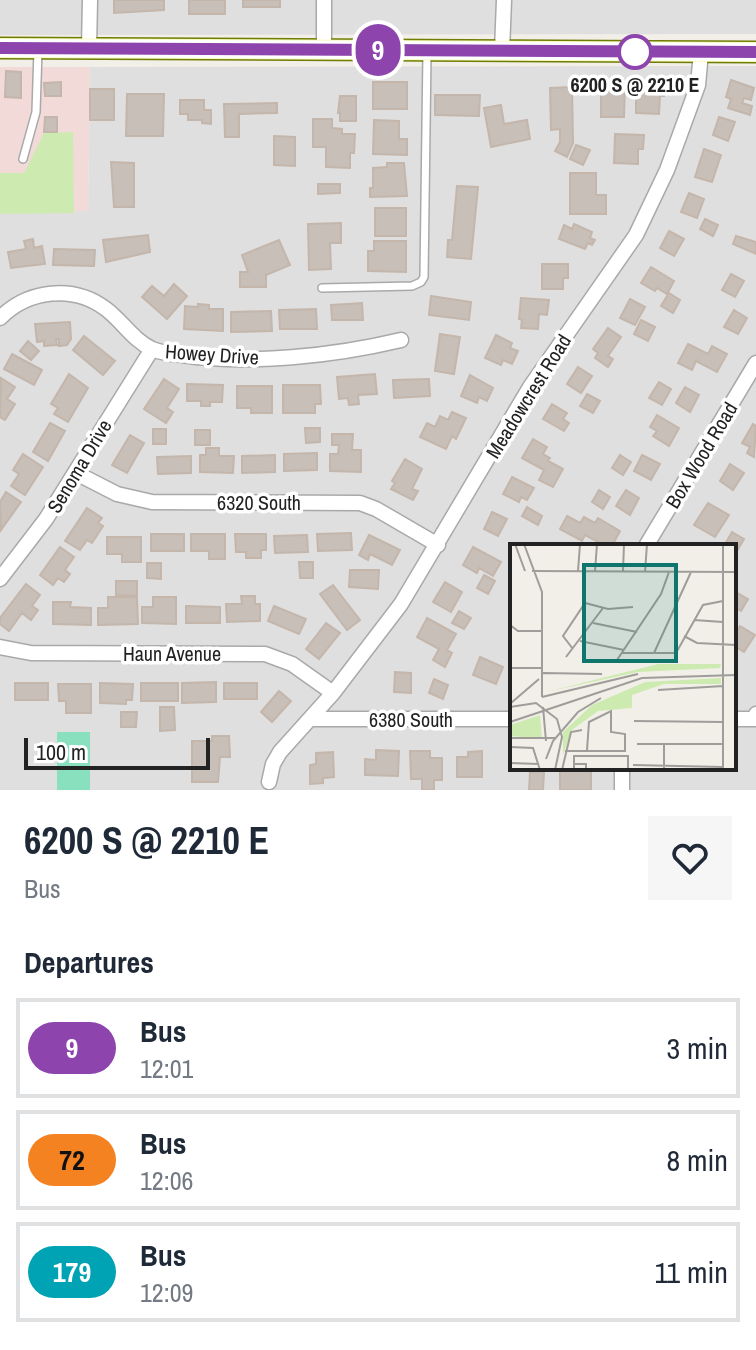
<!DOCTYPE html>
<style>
body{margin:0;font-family:"Archivo Narrow",sans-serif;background:#f6f6f7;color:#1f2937;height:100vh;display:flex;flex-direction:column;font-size:30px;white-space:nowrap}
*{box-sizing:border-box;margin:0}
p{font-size:26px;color:#747a83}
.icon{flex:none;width:44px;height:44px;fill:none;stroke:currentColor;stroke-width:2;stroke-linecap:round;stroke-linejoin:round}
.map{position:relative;height:790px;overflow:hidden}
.panel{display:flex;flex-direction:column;background:#fff;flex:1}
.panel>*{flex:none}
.badge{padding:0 16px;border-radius:26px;font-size:28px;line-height:52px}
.scale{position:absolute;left:24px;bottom:20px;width:186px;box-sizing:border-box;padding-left:8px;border:4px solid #222;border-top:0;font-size:22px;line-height:28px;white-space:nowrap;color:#222;-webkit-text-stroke:6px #fff;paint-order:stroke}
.map>.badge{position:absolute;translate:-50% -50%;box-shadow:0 0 0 4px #fff}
h2{padding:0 24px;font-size:30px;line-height:72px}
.round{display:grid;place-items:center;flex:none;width:84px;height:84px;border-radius:0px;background:#f6f6f7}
.overview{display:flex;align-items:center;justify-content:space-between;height:136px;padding:0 24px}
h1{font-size:38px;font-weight:700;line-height:60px}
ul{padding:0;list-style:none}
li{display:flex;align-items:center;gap:24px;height:100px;margin:0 16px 12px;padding:0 8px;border:4px solid #e0e1e3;border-radius:0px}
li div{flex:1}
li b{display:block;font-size:30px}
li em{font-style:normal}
li .badge{min-width:88px;font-weight:700;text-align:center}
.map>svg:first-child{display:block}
.residential{fill:#e0dfdf;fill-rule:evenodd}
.commercial{fill:#f2dad9}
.grass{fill:#cdebb0}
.pitch{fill:#88e0be}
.building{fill:#c7bfb8;stroke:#c4b6ab;stroke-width:2}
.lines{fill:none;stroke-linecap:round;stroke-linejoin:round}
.service-casing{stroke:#a9a9a9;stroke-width:10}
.minor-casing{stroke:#a9a9a9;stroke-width:17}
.secondary-casing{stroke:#707d05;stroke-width:23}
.service{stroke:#fff;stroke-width:7}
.minor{stroke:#fff;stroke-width:14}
.secondary{stroke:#f7fabf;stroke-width:20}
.line-casing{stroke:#fff;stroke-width:18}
.line{stroke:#8e44ad;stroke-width:12}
.stop-dot{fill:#fff;stroke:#8e44ad;stroke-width:4}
.labels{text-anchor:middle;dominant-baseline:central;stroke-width:7;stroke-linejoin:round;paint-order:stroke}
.stop-label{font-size:20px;font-weight:bold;fill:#222;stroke:#fff}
.street-label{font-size:20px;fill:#222;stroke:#fff}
.inset-road{fill:none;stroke:#9f9d99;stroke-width:2}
.view{fill:#0f766e;fill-opacity:0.15;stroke:#0f766e;stroke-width:4}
.inset-edge{fill:none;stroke:#222;stroke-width:4}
</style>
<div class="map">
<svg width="756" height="790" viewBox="0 0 756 790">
<rect width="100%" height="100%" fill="#f2efe9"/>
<path class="residential" d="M0,0H756V34L0,35Z
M756,66V790H0V214L88,210L90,67ZM512,546H734V768H512Z"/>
<path class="commercial" d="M0,67H90L88,211L0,214Z"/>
<path class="grass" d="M73,132L74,213L0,214V173H24L44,133Z"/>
<path class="pitch" d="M57,732H90V790H57Z"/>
<path class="building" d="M114,0H164V10L114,13Z
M189,0H225V14H189Z
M243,0H280V7H243Z
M6,71L21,72V98L5,97Z
M731,80L754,88L751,100L744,98L742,103L752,106L750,115L728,108L731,99L726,97Z
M61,82V96H45L44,83Z
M373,82H407V109H373Z
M636,82H664V96H660L659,114L636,113Z
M601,84L625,85L624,117H601Z
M572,87L573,143L567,157L555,151L560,142V129L551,130L550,88Z
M90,89H114V120H90Z
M127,94H164L163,136H126Z
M435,95H480L479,116L435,115Z
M340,96H356V121H340V113H338Z
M180,100H204V110H211V124L202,123V120H188V114H180Z
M277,103V113L239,114V137H225L224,104Z
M501,105L504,124L527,120L530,139L491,147L484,108Z
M45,117H57V132H44Z
M719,117L735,122L728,141L713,135Z
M313,119H332V128L342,129V134H355L354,153H350V168L326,167V147H313Z
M374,120L399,121V139H407V155L373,154Z
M615,134L644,135L643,149H638V164L614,163Z
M274,136L295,137V166L274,165Z
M576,145L590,150L583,165L570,159Z
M704,149L721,155L712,182L695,177Z
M111,162L134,163V207H114Z
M387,163H404L407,196L370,197V188H373V168L387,167Z
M570,173H596V195H606V214H570Z
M318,184H340V193L318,194Z
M457,186L478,187L471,259L447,257L448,240H452Z
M689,193L704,199L697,218L681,212Z
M375,208H406V236H375Z
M705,219L718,225L713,236L700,229Z
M341,223V243H330L331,269L309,270L308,224Z
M574,224L592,232L590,238L595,240L592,245L588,243L585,249L559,239L564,225L572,229Z
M669,231L684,239L674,256L660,248Z
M148,235L150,252L106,262L103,240Z
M736,236L756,242V254L733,244Z
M33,239L34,248L42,246L45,264L11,268L8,252L26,249L24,241Z
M279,240L290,265L266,275V287H240V272H248L242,255Z
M374,241H406V272L368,271V251H374Z
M54,249L95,250L94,266L53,265Z
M542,264H568V278H563V289H542Z
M651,267L674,281L667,294L657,288L655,291L641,283Z
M731,274L744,281L735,297L722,290Z
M174,284L187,296L167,319L142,297L152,286L164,296Z
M669,293L680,300L673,313L661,306Z
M431,296L471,302L469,320L429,315Z
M521,298L549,300L547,315L539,314L538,329L521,328L522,320L519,319Z
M630,299L645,307L635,325L620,318Z
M362,303L363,320H332L331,305Z
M198,304L209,305V309H223V331L184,329L185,306L198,307Z
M316,309L317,329H280L279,310Z
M734,310L747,318L738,334L724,327Z
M271,311L272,331L231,332V312Z
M641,320L655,327L648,341L634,334Z
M70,322L71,339L67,345L59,346V339H56L57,345L44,346V341L37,342L35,324Z
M608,328L621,337L608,356L613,359L608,367L595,358L598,353L593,349Z
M440,334L460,337L454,374L435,371Z
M496,335L512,343L510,348L518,351L512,364L503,360L501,365L485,358Z
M84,336L115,361L103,375L73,350Z
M28,341L39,351L31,360L20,351Z
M688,344L708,354L712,346L727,354L717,372L696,361L692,370L678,363Z
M12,354L42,370L34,385L4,369Z
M578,367L592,376L581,393L567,384Z
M69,374L88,388L68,422L54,414L58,408L51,404Z
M375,374L377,394L358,395L359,404L349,405L348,398L339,399L337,377Z
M470,375L493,388L487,401L479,397L477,403L461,396Z
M1,378L15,387L7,399L15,404L5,420L0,417Z
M164,379L179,389L167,408L173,412L166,423L144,409Z
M429,379L430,396L394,398L393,380Z
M659,382L671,389L662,405L649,398Z
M187,384L223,385L222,402H210V406H201V401H187Z
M283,385H320L321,404H315V413H283Z
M237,386H272V413H251V408H237Z
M685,387L699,395L690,412L676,403Z
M587,394L600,401L593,413L580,406Z
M552,404L567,413L563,419L569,423L564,431L543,419Z
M452,412L466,418L456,439L452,436L446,449L420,437L427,423L435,427L440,416L448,420Z
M657,415L679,428L669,446L653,436L657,431L650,427Z
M50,423L65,431L48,461L33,452Z
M753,424L756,426L754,457L747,453L750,447L742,443Z
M305,428H320V442L306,443Z
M153,429H166V444H153Z
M195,430H210V445H195Z
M332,434H353L352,450H361V472L330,471V454H338L339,445H332Z
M130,435L144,443L127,473L112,465Z
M533,439L547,447L543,454L550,458L548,461L563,469L553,487L539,480L544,470L522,458Z
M206,448H219V456H234L233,473L200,472V455H206Z
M317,453V470L284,471V454Z
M23,454L43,467L25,495L11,486L19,474L13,470Z
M275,455V472L242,473V456Z
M620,455L631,462L623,475L612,468Z
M642,455L660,464L651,480L634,471Z
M191,456V473L158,474L157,457Z
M405,459L422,469L412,489L418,491L413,500L391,489L395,483L392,481Z
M730,464L744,473L733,490L720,481Z
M512,477L534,488L527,500L521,497L519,502L503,494Z
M599,490L610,497L603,509L592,502Z
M626,490L639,498L630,515L616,506Z
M6,492L21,502L1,530L0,502Z
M708,503L729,515L715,537L694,525Z
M527,507L542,516L538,525L522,516Z
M87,508L102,518L98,523L103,526L92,543L87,540L80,550L65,541Z
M492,512L507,519L498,536L484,529Z
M567,516L580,523L584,517L595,523L598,518L620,531L612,546H606L585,535L582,541L560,529Z
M732,532L744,539L734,556V546H724Z
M351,533L352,550L318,551L317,534Z
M151,534H184V551H151Z
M191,534H225V559H209V551H191Z
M235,534H266V550H261V558H246V552H236Z
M307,535L308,552L275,553L274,536Z
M369,535L400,550L392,565L370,554L368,560L359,555Z
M107,537H141V562H122V554H107Z
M60,547L74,557L65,570L70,574L64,582L58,578L53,585L40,575Z
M473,547L501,562L493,576L479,568L477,573L463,565Z
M299,562H313V578H300Z
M147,563H161V579L147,578Z
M350,570H379L378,589L349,587Z
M484,575L495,581L488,594L477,588Z
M116,581H137V596L116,595Z
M445,582L462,592L451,612L433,602Z
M26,584L40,595L32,606L38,610L31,620L22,613L9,631L0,624V618Z
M333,585L360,620L347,630L320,594Z
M734,591L748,599L741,611L734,607Z
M241,596H255V604H260V621L227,622L226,604H242Z
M108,597H137L138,624L98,625V608H108Z
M153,597H176V624L142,623V607H153Z
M53,602H71L70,607L91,608V625L53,624Z
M186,606L220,607V623H186Z
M274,606L306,619L299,634L268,621Z
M459,611L471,618L464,629L452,623Z
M427,618L456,634L447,650L452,653L445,667L433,660L439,649L417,637Z
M326,623L340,633L319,659L306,649Z
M740,626L755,635L744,652L734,646V636Z
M480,657L503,667L496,684L473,675Z
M395,672L411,673V693L394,692Z
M434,679L448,685L443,699L429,693Z
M216,682V702L182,703V683Z
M15,683H48V700H15Z
M100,683L133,684L132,700H126V704L100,703Z
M141,683H178V701H141Z
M224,683H257V699H224Z
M58,684H91V713H66V701H59Z
M279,691L291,701L272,722L261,712Z
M160,707H174L175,730L160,731Z
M121,712H137L136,727H121Z
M212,736H229L230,757H220L218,782H192V741H212Z
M376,750L399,751L398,776L365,775V759L376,760Z
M410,751H430V758H442V780H434V790H422V779H411Z
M482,751V777H457V757H468V752Z
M333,752L334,777L323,778V783L310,784V765L316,764V753Z
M560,768H591V790H560Z
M530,772H544L543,790H529Z"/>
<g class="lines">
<defs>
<path id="service" d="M23,159L36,112L38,50
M322,288L412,286L421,282L424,277L427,53"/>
<path id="minor" d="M89,48L90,0
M324,50V0
M502,51L504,0
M0,318C28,290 73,284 106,309C122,321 133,340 152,349C161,353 172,354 182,355C250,365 334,356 401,340
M76,473L117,494L152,502L360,503L376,509L438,545
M646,546L756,363
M0,579L46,519L152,349
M0,647L31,653L265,654L292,664L333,693
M311,719H512
M734,719H755L756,714
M622,768V790
M269,782L273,764L280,752L333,693L401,604L530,387L636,235L667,170L698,85L701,52"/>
<path id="secondary" d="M0,48L756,52"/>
</defs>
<use href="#service" class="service-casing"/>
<use href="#minor" class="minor-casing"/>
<use href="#secondary" class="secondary-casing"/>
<use href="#service" class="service"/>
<use href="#minor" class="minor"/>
<use href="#secondary" class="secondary"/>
</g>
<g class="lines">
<defs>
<path id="line" d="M0,48L756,52"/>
</defs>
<use href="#line" class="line-casing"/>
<use href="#line" class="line"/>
</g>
<circle class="stop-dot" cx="635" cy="52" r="16"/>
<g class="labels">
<g class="stop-label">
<text x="635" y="84">6200 S @ 2210 E</text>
</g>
<g class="street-label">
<text transform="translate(212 354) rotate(4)">Howey Drive</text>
<text transform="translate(528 396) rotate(-58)">Meadowcrest Road</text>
<text transform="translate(701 455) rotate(-59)">Box Wood Road</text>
<text transform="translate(79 466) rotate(-59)">Senoma Drive</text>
<text x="259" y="502">6320 South</text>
<text x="172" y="653">Haun Avenue</text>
<text x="411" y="719">6380 South</text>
</g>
</g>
<g transform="translate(510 544)">
<rect width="226" height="226" fill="#f2efe9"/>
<path d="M148,120H211L210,124L128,128L36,148ZM211,134V140H154L122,151V164L88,167L62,186L53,211V188L82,161L135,138ZM30,171L32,195L0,192V181Z" fill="#cdebb0"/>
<path class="inset-road" d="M5,0L15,27M14,0L32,48V153M213,0V226M22,27L226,28M68,27L70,0M85,27L87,0M113,27L114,0M135,28L137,0M184,76L213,78M83,79L127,88M0,81L8,87H31M174,92L187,99L226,101M70,97L114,106M63,105L53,92L75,59L98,65L123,63M112,109H166L193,61L213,57M144,109L181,28M56,113L93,64M107,116L151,50L159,28M0,124H32M33,129L92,130M148,146L213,142M32,153L128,130M1,159L29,135M0,163L26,159L47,175L52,193L45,226M33,163L36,197M124,177L213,178M0,178L132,134L226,131M0,194H45M127,200H213M0,203L23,204L30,226M55,207H115V190L101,188V167L79,178L77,206M36,215L43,197L68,168L91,154M0,219L29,220M64,220H76V225H64M123,221L213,223M52,226L61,188L72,186M64,226V212H118V226M154,226V200"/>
<path class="view" d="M74,21H166V117H74Z"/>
<rect width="226" height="226" class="inset-edge"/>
</g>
</svg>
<div class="scale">100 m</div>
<b class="badge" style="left:378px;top:50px;background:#8e44ad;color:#fff">9</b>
</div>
<section class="panel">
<div class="overview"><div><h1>6200 S @ 2210 E</h1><p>Bus</p></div><a class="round"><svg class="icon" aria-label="heart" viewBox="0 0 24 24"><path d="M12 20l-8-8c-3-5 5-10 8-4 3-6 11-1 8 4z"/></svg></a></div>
<h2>Departures</h2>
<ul>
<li><span class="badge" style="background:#8e44ad;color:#fff">9</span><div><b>Bus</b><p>12:01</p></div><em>3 min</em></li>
<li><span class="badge" style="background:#f58220;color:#111">72</span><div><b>Bus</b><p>12:06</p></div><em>8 min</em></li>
<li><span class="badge" style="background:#00a3b4;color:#fff">179</span><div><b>Bus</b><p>12:09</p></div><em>11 min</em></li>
</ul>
</section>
